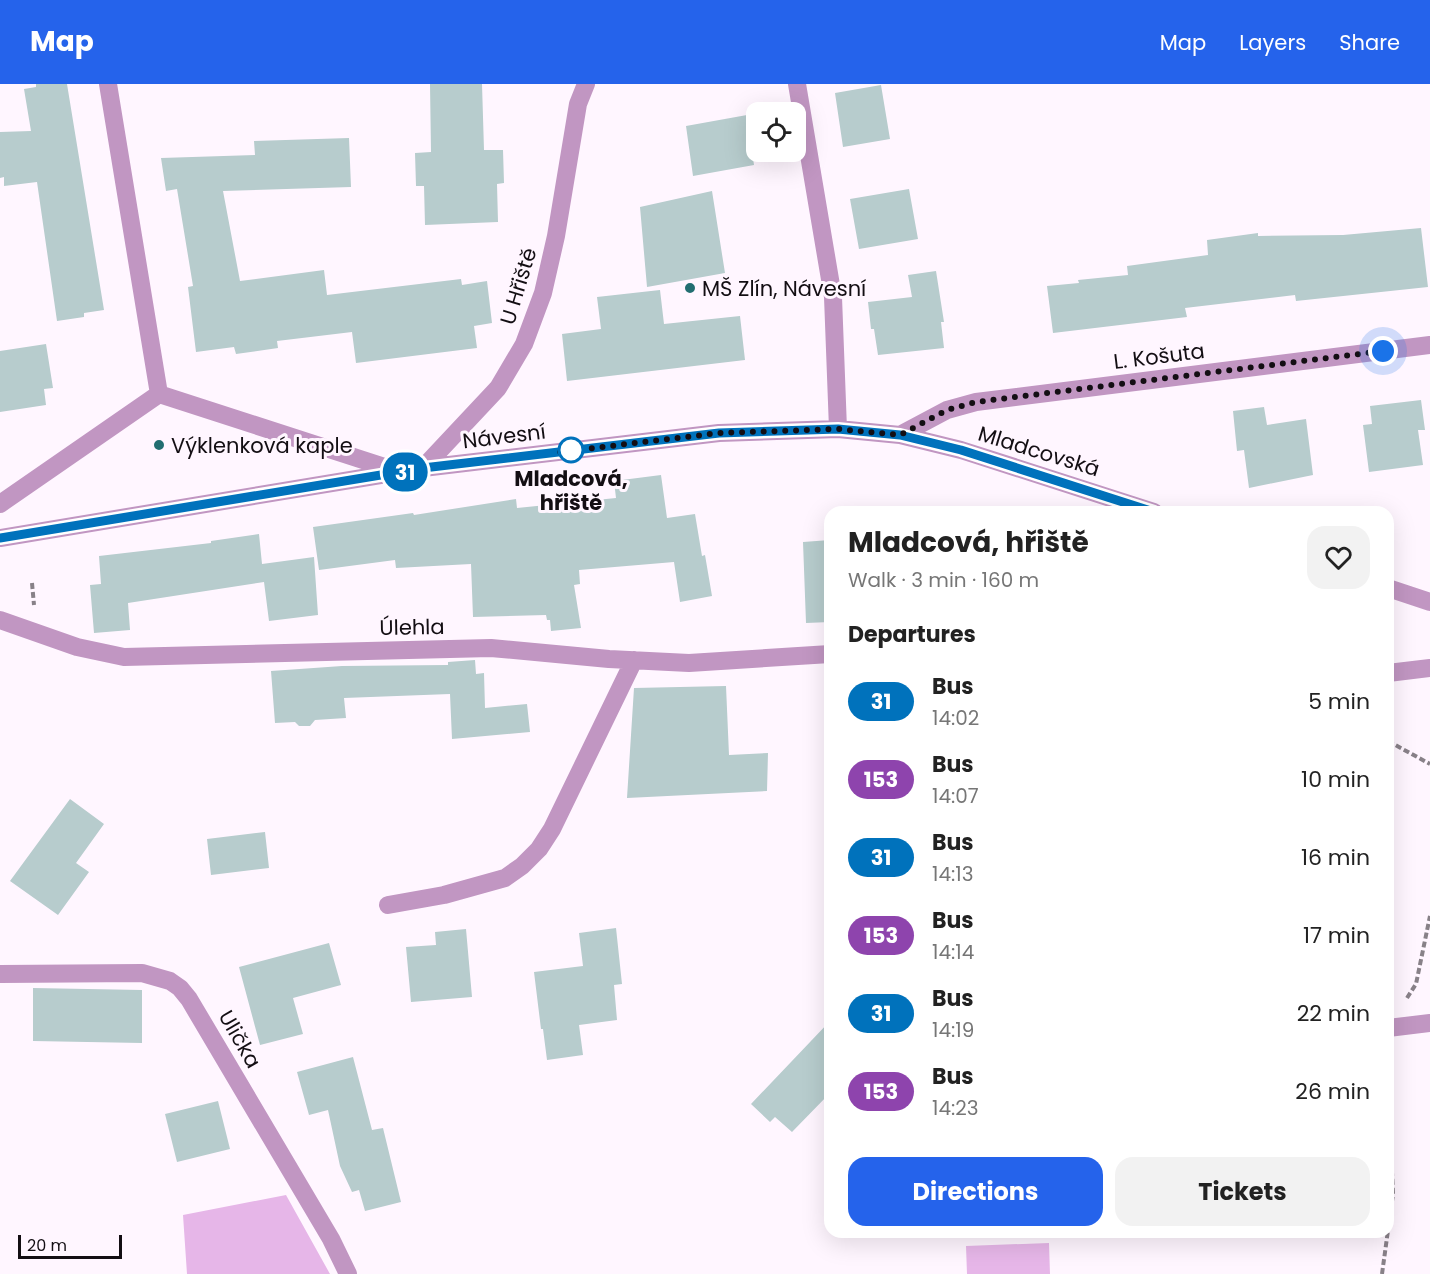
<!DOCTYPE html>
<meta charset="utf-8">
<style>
body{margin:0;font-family:Poppins,sans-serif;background:#f2f2f2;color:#222;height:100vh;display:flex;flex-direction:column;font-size:22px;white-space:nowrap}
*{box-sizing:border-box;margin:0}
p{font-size:20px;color:#767676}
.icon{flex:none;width:33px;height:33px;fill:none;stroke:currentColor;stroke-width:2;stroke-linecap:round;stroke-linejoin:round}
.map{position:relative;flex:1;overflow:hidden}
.drawer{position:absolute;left:824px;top:422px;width:570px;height:732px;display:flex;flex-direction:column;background:#fff;border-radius:18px;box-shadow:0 6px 24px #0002}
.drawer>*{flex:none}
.badge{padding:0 12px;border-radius:20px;font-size:21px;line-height:39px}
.controls{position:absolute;left:746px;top:18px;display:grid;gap:12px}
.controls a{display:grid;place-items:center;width:60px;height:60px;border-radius:12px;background:#fff;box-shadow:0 6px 24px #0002;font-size:30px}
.scale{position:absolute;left:18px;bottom:15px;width:104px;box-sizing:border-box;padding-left:6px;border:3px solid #130e13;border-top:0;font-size:16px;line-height:21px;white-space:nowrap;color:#130e13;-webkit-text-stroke:4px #fff6ff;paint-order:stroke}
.you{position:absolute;width:30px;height:30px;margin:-15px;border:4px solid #fff;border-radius:50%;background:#1a73e8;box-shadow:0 0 0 9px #1a73e833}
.map>.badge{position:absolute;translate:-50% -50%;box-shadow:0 0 0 3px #fff}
h2{padding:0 24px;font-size:22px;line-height:54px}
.round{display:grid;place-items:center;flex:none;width:63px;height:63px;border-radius:18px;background:#f2f2f2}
.summary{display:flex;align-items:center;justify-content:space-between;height:102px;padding:0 24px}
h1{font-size:28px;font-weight:700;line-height:45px}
.cta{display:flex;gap:12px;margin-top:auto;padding:12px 24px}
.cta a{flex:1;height:69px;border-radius:18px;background:#2563eb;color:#fff;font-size:24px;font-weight:700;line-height:69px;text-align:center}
.cta a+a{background:#f2f2f2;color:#222}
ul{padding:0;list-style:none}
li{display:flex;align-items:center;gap:18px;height:78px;padding:0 24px}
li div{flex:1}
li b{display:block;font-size:22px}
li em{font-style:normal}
li .badge{min-width:66px;font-weight:700;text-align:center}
header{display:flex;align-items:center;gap:36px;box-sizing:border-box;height:84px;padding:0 30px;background:#2563eb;color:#fff}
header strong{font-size:28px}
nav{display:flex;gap:33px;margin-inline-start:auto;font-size:21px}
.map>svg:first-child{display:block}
.green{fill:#e6b6e8}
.building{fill:#b7cccd}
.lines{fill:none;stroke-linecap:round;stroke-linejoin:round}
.path{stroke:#888188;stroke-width:4;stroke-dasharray:6 3;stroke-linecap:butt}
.minor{stroke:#c196c2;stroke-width:18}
.line-casing{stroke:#fff;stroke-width:14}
.line{stroke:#0072bc;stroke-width:9}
.walk{stroke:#130e13;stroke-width:6;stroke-dasharray:0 10.8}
.poi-dot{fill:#226e71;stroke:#fff6ff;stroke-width:2}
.stop-dot{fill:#fff;stroke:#0072bc;stroke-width:3}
.labels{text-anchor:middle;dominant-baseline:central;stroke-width:6;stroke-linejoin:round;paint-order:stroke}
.street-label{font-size:21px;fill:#130e13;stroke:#fff6ff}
.poi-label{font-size:21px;fill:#130e13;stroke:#fff6ff;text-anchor:start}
.stop-label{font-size:21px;font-weight:bold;fill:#130e13;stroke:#fff6ff}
</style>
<header>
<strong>Map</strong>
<nav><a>Map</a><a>Layers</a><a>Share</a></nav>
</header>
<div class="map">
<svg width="1430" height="1190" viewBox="0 0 1430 1190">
<rect width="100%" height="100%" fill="#fff6ff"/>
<path class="green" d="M286,1111L330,1190H187L183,1131Z
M1049,1159L1050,1190H967L966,1162Z"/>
<path class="building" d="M36,0H67L104,226L84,229V233L57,237L37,98L4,102V93L0,94V48L31,47L24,5L36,3Z
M430,0H482L484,66H503L504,99L497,100L498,138L425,141L424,102H416L415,69L431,68Z
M881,1L890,55L843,63L835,9Z
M747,31L754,81L693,92L686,42Z
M349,54L351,103L223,107L240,197L324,186L327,211L461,195L462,201L487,197L492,239L474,242L477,264L356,279L352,248L277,257L278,264L236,270L234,263L196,268L188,203L193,202L177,105L166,107L161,74L255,71L254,57Z
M909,105L918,155L859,165L850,115Z
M712,107L725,189L647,203L640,123Z
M1421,144L1428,203L1296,217L1295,211L1185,224L1187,233L1053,249L1047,202L1079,199L1078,196L1128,191L1127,182L1208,171L1207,156L1258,149V152L1343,151Z
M936,187L944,238H941L944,264L878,271L874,245H871L868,218L912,213L908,191Z
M660,206L664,240L740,232L745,276L567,297L562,250L601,245L597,213Z
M46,260L53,304L44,305L46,321L0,328V267Z
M1421,316L1425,346H1418L1423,381L1369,388L1363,341L1372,340L1370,322Z
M1264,323L1267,341L1306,335L1313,391L1249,404L1244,366L1237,367L1233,327Z
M661,391L667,434L695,430L702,472L705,471L712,512L680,518L674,478L579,486L580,500L574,501L581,544L551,547L550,536H547L546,531L473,533L471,480L396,484L395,476L319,486L313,443L413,429L414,431L516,415L517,424L616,414L614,397Z
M259,450L262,480L314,473L318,531L269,537L264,498L128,519L130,546L94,549L90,501L101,500L99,472L211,459V457Z
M830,456V538L806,539L803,458Z
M475,576L476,590L484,589L485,624L527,620L530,648L452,655L450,610L344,614L346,634L315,636L310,642H299L295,638L275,639L271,587L342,582L448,581V578Z
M726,602L729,671L768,669L767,707L627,714L634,604Z
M70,715L104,740L76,779L89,788L58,831L10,797Z
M265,748L269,784L211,791L207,755Z
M616,844L622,900L614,901L617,936L579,941L583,971L547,976L543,945H541L534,888L583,882L579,849Z
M466,845L472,913L411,918L406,863L436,861L435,848Z
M329,859L341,901L293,914L303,950L260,961L239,883Z
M33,904L142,906V959L33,957Z
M830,937V1009L792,1048L775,1033L770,1038L751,1020Z
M353,973L372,1046L383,1044L401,1118L365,1127L359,1106L352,1108L340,1082L328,1026L309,1031L297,988Z
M218,1017L230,1065L177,1078L165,1030Z"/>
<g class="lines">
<path class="path" d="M32,499L34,521
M1388,657L1430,680
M1407,914L1416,900L1430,832
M1382,1190L1393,1110L1388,1001"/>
<path class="minor" d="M108,0L159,310
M797,0L833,213L838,345
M900,351L947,326L976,318L1430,261
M423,384L498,304L524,260L543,209L556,152L578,20L586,0
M0,420L159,310L397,387
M0,454L423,384L719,349L838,345L900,351L961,366L1154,428
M1388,504L1430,518
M0,536L77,563L124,573L491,564L609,575L689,579L830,570
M1388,589L1430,584
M388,821L444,811L505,794L522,782L539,765L552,745L634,576
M0,890L142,889L170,897L180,904L189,915L331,1155L348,1190
M1388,944L1430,939"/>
</g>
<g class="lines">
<defs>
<path id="line" d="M0,454L423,384L719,349L838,345L900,351L961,366L1154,428"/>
</defs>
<use href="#line" class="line-casing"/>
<use href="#line" class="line"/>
<path class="walk" d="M571,366L560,368L719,349L838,345L900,351L947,326L976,318L1383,267"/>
</g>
<g class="poi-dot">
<circle cx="690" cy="204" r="6"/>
<circle cx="159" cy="361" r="6"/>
</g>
<circle class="stop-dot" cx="571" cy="366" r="12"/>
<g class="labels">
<g class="street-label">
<text transform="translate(518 202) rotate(-73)">U Hřiště</text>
<text transform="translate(1159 272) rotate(-7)">L. Košuta</text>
<text transform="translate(504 352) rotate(-7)">Návesní</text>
<text transform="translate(1039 367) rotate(17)">Mladcovská</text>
<text transform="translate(412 543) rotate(-1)">Úlehla</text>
<text transform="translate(240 955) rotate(60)">Ulička</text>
</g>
<g class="poi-label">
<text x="702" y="204">MŠ Zlín, Návesní</text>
<text x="171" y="361">Výklenková kaple</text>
</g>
<g class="stop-label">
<text x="571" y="394">Mladcová,<tspan x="571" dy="24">hřiště</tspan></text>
</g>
</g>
</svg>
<div class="controls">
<a><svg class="icon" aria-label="locate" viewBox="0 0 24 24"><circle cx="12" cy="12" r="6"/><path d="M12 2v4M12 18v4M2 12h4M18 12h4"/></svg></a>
</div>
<div class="scale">20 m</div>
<div class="you" style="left:1383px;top:267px"></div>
<b class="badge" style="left:405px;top:388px;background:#0072bc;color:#fff">31</b>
<section class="drawer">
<div class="summary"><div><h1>Mladcová, hřiště</h1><p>Walk · 3 min · 160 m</p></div><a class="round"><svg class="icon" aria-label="heart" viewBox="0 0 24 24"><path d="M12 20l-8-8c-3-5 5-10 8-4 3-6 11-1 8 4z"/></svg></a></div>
<h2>Departures</h2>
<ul>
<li><span class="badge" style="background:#0072bc;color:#fff">31</span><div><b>Bus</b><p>14:02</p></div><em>5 min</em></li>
<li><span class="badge" style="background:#8e44ad;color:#fff">153</span><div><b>Bus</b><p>14:07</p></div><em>10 min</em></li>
<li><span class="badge" style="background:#0072bc;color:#fff">31</span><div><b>Bus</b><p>14:13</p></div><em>16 min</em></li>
<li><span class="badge" style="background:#8e44ad;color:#fff">153</span><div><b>Bus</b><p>14:14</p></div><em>17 min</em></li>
<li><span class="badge" style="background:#0072bc;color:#fff">31</span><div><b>Bus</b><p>14:19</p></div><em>22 min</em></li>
<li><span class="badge" style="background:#8e44ad;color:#fff">153</span><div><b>Bus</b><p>14:23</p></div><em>26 min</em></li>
</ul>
<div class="cta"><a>Directions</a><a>Tickets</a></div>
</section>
</div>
